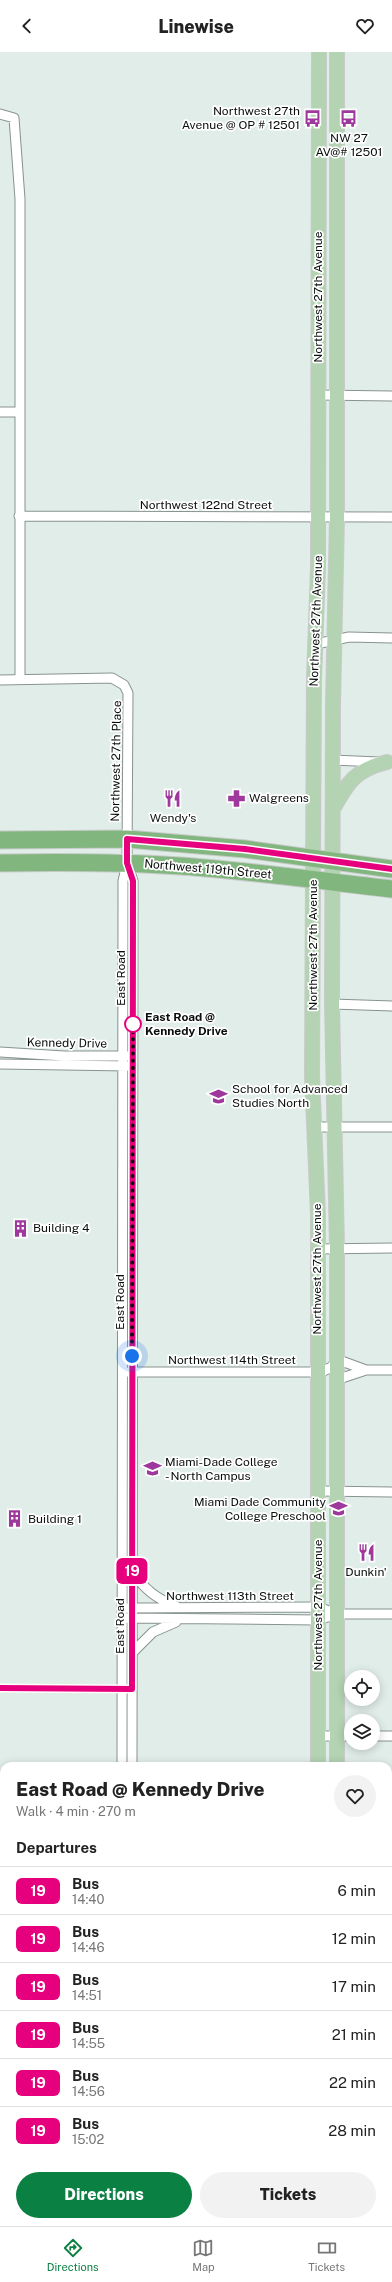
<!DOCTYPE html>
<meta charset="utf-8">
<style>
body{margin:0;font-family:"Public Sans",sans-serif;background:#f2f2f2;color:#222;height:100vh;display:flex;flex-direction:column;font-size:15px;white-space:nowrap}
*{box-sizing:border-box;margin:0}
p{font-size:13px;color:#767676}
.icon{flex:none;width:22px;height:22px;fill:none;stroke:currentColor;stroke-width:2;stroke-linecap:round;stroke-linejoin:round}
.map{position:relative;flex:1;overflow:hidden}
.sheet{position:absolute;left:0px;top:1710px;width:392px;height:464px;display:flex;flex-direction:column;background:#fff;border-radius:12px 12px 0 0;box-shadow:0 2px 10px #0003}
.sheet>*{flex:none}
.badge{padding:0 8px;border-radius:6px;font-size:14px;line-height:26px}
.tools{position:absolute;left:344px;top:1618px;display:grid;gap:8px}
.tools a{display:grid;place-items:center;width:36px;height:36px;border-radius:50%;background:#fff;box-shadow:0 2px 10px #0003;font-size:20px}
.you{position:absolute;width:20px;height:20px;margin:-10px;border:3px solid #fff;border-radius:50%;background:#1a73e8;box-shadow:0 0 0 6px #1a73e833}
.map>.badge{position:absolute;translate:-50% -50%;box-shadow:0 0 0 2px #fff}
h2{padding:0 16px;font-size:15px;line-height:36px}
.round{display:grid;place-items:center;flex:none;width:42px;height:42px;border-radius:21px;background:#f2f2f2}
.overview{display:flex;align-items:center;justify-content:space-between;height:68px;padding:0 16px}
h1{font-size:19px;font-weight:800;line-height:30px}
.button{display:flex;gap:8px;margin-top:auto;padding:8px 16px}
.button a{flex:1;height:46px;border-radius:24px;background:#0b8043;color:#fff;font-size:16px;font-weight:800;line-height:46px;text-align:center}
.button a+a{background:#f2f2f2;color:#222}
ul{padding:0;list-style:none}
li{display:flex;align-items:center;gap:12px;height:48px;padding:0 16px;border-top:1px solid #e0e0e0}
li div{flex:1}
li b{display:block;font-size:15px}
li em{font-style:normal}
li .badge{min-width:44px;font-weight:700;text-align:center}
header{display:flex;justify-content:space-between;align-items:center;height:52px;padding:0 16px;background:#fff;font-size:18px;font-weight:800}
.tabs{display:flex;justify-content:space-around;align-items:center;height:56px;border-top:1px solid #e0e0e0;background:#fff;font-size:11px;color:#767676}
.tabs a{display:grid;justify-items:center;gap:2px}
.tabs .current{color:#0b8043}
.map>svg:first-child{display:block}
.lines{fill:none;stroke-linecap:round;stroke-linejoin:round}
.street-casing{stroke:#889390;stroke-width:11}
.secondary-casing{stroke:#889390;stroke-width:15}
.primary-casing{stroke:#c9caca;stroke-width:16}
.highway-casing{stroke:#c9caca;stroke-width:19}
.street{stroke:#fff;stroke-width:9}
.secondary{stroke:#fff;stroke-width:13}
.primary{stroke:#b3d3b2;stroke-width:14}
.highway{stroke:#81b67e;stroke-width:17}
.line-casing{stroke:#fff;stroke-width:9}
.line{stroke:#e6007e;stroke-width:6}
.walk{stroke:#090d0c;stroke-width:4;stroke-dasharray:0 7.2}
.stop-dot{fill:#fff;stroke:#e6007e;stroke-width:2}
.labels{text-anchor:middle;dominant-baseline:central;stroke-width:3.5;stroke-linejoin:round;paint-order:stroke}
.poi-label{font-size:12px;fill:#090d0c;stroke:#fff;text-anchor:start}
.street-label{font-size:12px;fill:#090d0c;stroke:#fff}
.stop-label{font-size:12px;font-weight:bold;fill:#090d0c;stroke:#fff;text-anchor:start}
</style>
<header><svg class="icon" aria-label="back" viewBox="0 0 24 24"><path d="M15 5l-7 7 7 7"/></svg>Linewise<svg class="icon" aria-label="heart" viewBox="0 0 24 24"><path d="M12 20l-8-8c-3-5 5-10 8-4 3-6 11-1 8 4z"/></svg></header>
<div class="map">
<svg width="392" height="2174" viewBox="0 0 392 2174">
<rect width="100%" height="100%" fill="#e1ede9"/>
<g class="lines">
<defs>
<path id="street" d="M0,62L14,66L20,147V627
M318,343L392,344
M0,360H20
M19,464L392,465
M316,592L349,585L392,586
M0,628L112,626L124,633L128,641L127,811L123,829L122,1714
M332,708L379,710
M127,811L133,829L132,1714
M332,952L392,954
M0,1000L64,1004H128
M0,1012L128,1014
M315,1075H392
M317,1197L392,1196
M128,1320H322L333,1314L336,1307L366,1318
M336,1328L366,1318H392
M318,1439L392,1440
M132,1520C145,1537 156,1547 176,1554
M128,1556L318,1555L337,1562
M126,1566L318,1568L337,1562H392
M132,1601L153,1580L176,1570
M318,1684H351
M373,1684H392
M388,1806H392
M388,1938H392
M388,2156H392"/>
<path id="secondary" d="M0,1933H4"/>
<path id="primary" d="M333,757C348,730 355,718 387,710
M318,1714V1163L312,1024L314,626L318,516L319,0
M337,1714V1197L332,952L333,652L337,465V0
M309,2170V2174
M336,2174V2170"/>
<path id="highway" d="M0,788L127,787L245,797L392,817
M0,811C61,810 121,810 181,814C252,819 322,829 392,837"/>
</defs>
<use href="#street" class="street-casing"/>
<use href="#secondary" class="secondary-casing"/>
<use href="#primary" class="primary-casing"/>
<use href="#highway" class="highway-casing"/>
<use href="#street" class="street"/>
<use href="#secondary" class="secondary"/>
<use href="#primary" class="primary"/>
<use href="#highway" class="highway"/>
</g>
<g class="lines">
<defs>
<path id="line" d="M0,1636L132,1637L133,829L127,811V787L245,797L392,817"/>
</defs>
<use href="#line" class="line-casing"/>
<use href="#line" class="line"/>
<path class="walk" d="M132,1304L133,972"/>
</g>
<defs>
<symbol id="bus-bare" viewBox="-9 -9 18 18"><path d="M-5-6H5V4H4V6H2V4H-2V6H-4V4H-5ZM-3.5-4V0h7V-4ZM-3.5 1.2v1.5H-2V1.2ZM2 1.2v1.5H3.5V1.2Z" fill="#9e389c" stroke="#fff" stroke-width="2.5" paint-order="stroke"/></symbol>
<symbol id="pharmacy-bare" viewBox="-9 -9 18 18"><path d="M-2-6h4v4h4v4h-4v4h-4v-4h-4v-4h4Z" fill="#9e389c" stroke="#fff" stroke-width="2.5" paint-order="stroke"/></symbol>
<symbol id="restaurant-bare" viewBox="-9 -9 18 18"><path d="M-5-6h1v4h1v-4h1v4h1v-4h1v5L-1.5 .5V6h-2V.5L-5-1ZM5-6V6H3V1.5H1.5Q1.5-4 5-6Z" fill="#9e389c" stroke="#fff" stroke-width="2.5" paint-order="stroke"/></symbol>
<symbol id="school-bare" viewBox="-9 -9 18 18"><path d="M0-5L7-2L0 1L-7-2ZM-4 1L0 2.5L4 1V4Q0 6-4 4Z" fill="#9e389c" stroke="#fff" stroke-width="2.5" paint-order="stroke"/></symbol>
<symbol id="building-bare" viewBox="-9 -9 18 18"><path d="M-4-6H4V6H1V3H-1V6H-4ZM-2.5-4.3h1.7v1.8h-1.7ZM.8-4.3h1.7v1.8H.8ZM-2.5-1h1.7V.8h-1.7ZM.8-1h1.7V.8H.8Z" fill="#9e389c" stroke="#fff" stroke-width="2.5" paint-order="stroke"/></symbol>
<symbol id="university-bare" viewBox="-9 -9 18 18"><path d="M0-5L7-2L0 1L-7-2ZM-4 1L0 2.5L4 1V4Q0 6-4 4Z" fill="#9e389c" stroke="#fff" stroke-width="2.5" paint-order="stroke"/></symbol>
</defs>
<g fill-rule="evenodd">
<use href="#bus-bare" x="300" y="54" width="25" height="25"/>
<use href="#bus-bare" x="336" y="54" width="25" height="25"/>
<use href="#pharmacy-bare" x="224" y="734" width="25" height="25"/>
<use href="#restaurant-bare" x="160" y="734" width="25" height="25"/>
<use href="#school-bare" x="206" y="1032" width="25" height="25"/>
<use href="#building-bare" x="8" y="1164" width="25" height="25"/>
<use href="#university-bare" x="140" y="1404" width="25" height="25"/>
<use href="#school-bare" x="326" y="1444" width="25" height="25"/>
<use href="#building-bare" x="2" y="1454" width="25" height="25"/>
<use href="#restaurant-bare" x="354" y="1488" width="25" height="25"/>
</g>
<circle class="stop-dot" cx="133" cy="972" r="8"/>
<g class="labels">
<g class="poi-label">
<text x="300" y="59" text-anchor="end">Northwest 27th<tspan x="300" dy="14">Avenue @ OP # 12501</tspan></text>
<text x="349" y="86" text-anchor="middle">NW 27<tspan x="349" dy="14">AV@# 12501</tspan></text>
<text x="249" y="746">Walgreens</text>
<text x="173" y="766" text-anchor="middle">Wendy's</text>
<text x="232" y="1037">School for Advanced<tspan x="232" dy="14">Studies North</tspan></text>
<text x="33" y="1176">Building 4</text>
<text x="165" y="1410">Miami-Dade College<tspan x="165" dy="14">- North Campus</tspan></text>
<text x="326" y="1450" text-anchor="end">Miami Dade Community<tspan x="326" dy="14">College Preschool</tspan></text>
<text x="28" y="1467">Building 1</text>
<text x="366" y="1520" text-anchor="middle">Dunkin'</text>
</g>
<g class="street-label">
<text transform="translate(318 245) rotate(-90)">Northwest 27th Avenue</text>
<text x="206" y="453">Northwest 122nd Street</text>
<text transform="translate(316 569) rotate(-88)">Northwest 27th Avenue</text>
<text transform="translate(116 709) rotate(-89)">Northwest 27th Place</text>
<text transform="translate(208 817) rotate(5)">Northwest 119th Street</text>
<text transform="translate(313 893) rotate(-90)">Northwest 27th Avenue</text>
<text transform="translate(121 926) rotate(-90)">East Road</text>
<text transform="translate(67 991) rotate(1)">Kennedy Drive</text>
<text transform="translate(317 1217) rotate(-90)">Northwest 27th Avenue</text>
<text transform="translate(120 1250) rotate(-90)">East Road</text>
<text x="232" y="1308">Northwest 114th Street</text>
<text x="230" y="1544">Northwest 113th Street</text>
<text transform="translate(318 1553) rotate(-90)">Northwest 27th Avenue</text>
<text transform="translate(120 1574) rotate(-90)">East Road</text>
</g>
<g class="stop-label">
<text x="145" y="965">East Road @<tspan x="145" dy="14">Kennedy Drive</tspan></text>
</g>
</g>
</svg>
<div class="tools">
<a><svg class="icon" aria-label="locate" viewBox="0 0 24 24"><circle cx="12" cy="12" r="6"/><path d="M12 2v4M12 18v4M2 12h4M18 12h4"/></svg></a>
<a><svg class="icon" aria-label="layers" viewBox="0 0 24 24"><path d="M12 4l9 5-9 5-9-5zM3 14l9 5 9-5"/></svg></a>
</div>
<div class="you" style="left:132px;top:1304px"></div>
<b class="badge" style="left:132px;top:1519px;background:#e6007e;color:#fff">19</b>
<section class="sheet">
<div class="overview"><div><h1>East Road @ Kennedy Drive</h1><p>Walk · 4 min · 270 m</p></div><a class="round"><svg class="icon" aria-label="heart" viewBox="0 0 24 24"><path d="M12 20l-8-8c-3-5 5-10 8-4 3-6 11-1 8 4z"/></svg></a></div>
<h2>Departures</h2>
<ul>
<li><span class="badge" style="background:#e6007e;color:#fff">19</span><div><b>Bus</b><p>14:40</p></div><em>6 min</em></li>
<li><span class="badge" style="background:#e6007e;color:#fff">19</span><div><b>Bus</b><p>14:46</p></div><em>12 min</em></li>
<li><span class="badge" style="background:#e6007e;color:#fff">19</span><div><b>Bus</b><p>14:51</p></div><em>17 min</em></li>
<li><span class="badge" style="background:#e6007e;color:#fff">19</span><div><b>Bus</b><p>14:55</p></div><em>21 min</em></li>
<li><span class="badge" style="background:#e6007e;color:#fff">19</span><div><b>Bus</b><p>14:56</p></div><em>22 min</em></li>
<li><span class="badge" style="background:#e6007e;color:#fff">19</span><div><b>Bus</b><p>15:02</p></div><em>28 min</em></li>
</ul>
<div class="button"><a>Directions</a><a>Tickets</a></div>
</section>
</div>
<nav class="tabs">
<a class="current"><svg class="icon" aria-label="directions" viewBox="0 0 24 24"><path d="M12 3l9 9-9 9-9-9zM9 14v-3h6M13 9l2 2-2 2"/></svg>Directions</a>
<a><svg class="icon" aria-label="map" viewBox="0 0 24 24"><path d="M3 6l6-2 6 2 6-2v14l-6 2-6-2-6 2zM9 4v14M15 6v14"/></svg>Map</a>
<a><svg class="icon" aria-label="tickets" viewBox="0 0 24 24"><path d="M3 7h18v10H3zM15 7v10"/></svg>Tickets</a>
</nav>
